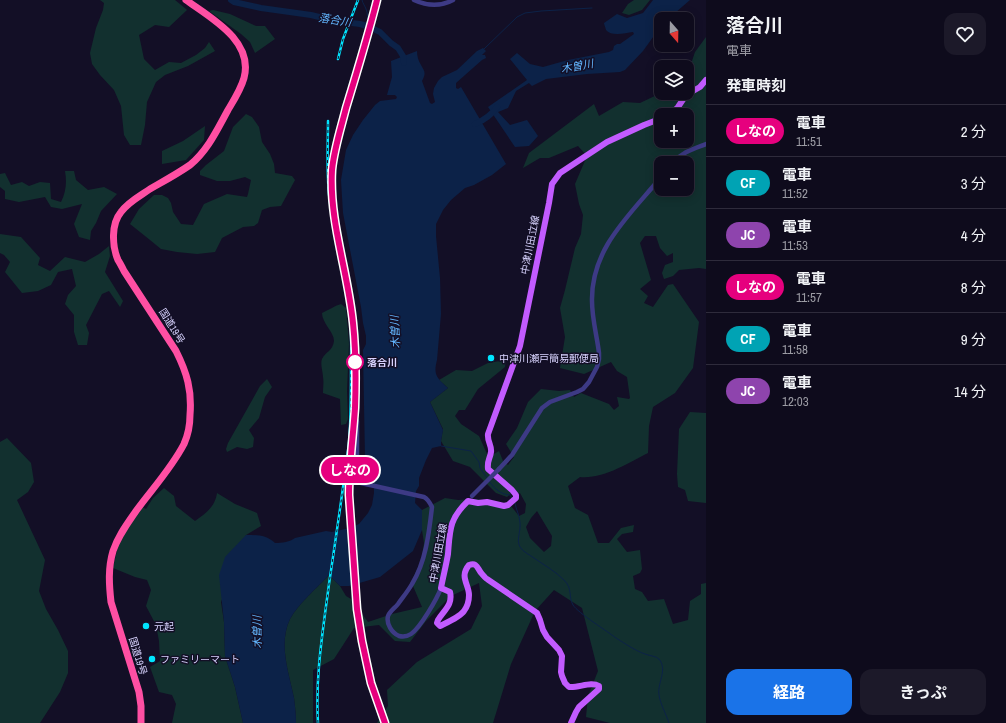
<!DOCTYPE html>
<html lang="ja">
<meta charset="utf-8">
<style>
body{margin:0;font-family:"Archivo Narrow","Noto Sans JP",sans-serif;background:#1c1929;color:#f1f3f6;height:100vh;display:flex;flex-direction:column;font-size:15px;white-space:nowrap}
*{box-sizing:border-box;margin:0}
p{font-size:13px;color:#9b9ba3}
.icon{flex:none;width:22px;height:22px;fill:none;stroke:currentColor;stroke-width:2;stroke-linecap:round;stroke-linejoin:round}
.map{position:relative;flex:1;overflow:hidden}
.details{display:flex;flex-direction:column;background:#0e0b1c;width:300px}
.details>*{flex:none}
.badge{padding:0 8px;border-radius:13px;font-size:14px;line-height:26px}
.needle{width:26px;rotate:160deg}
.fabs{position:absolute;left:654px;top:12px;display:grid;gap:8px}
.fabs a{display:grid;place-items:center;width:40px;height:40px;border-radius:8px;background:#0e0b1c;box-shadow:0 2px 10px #0003,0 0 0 1px #2e2b3b;font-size:20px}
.map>.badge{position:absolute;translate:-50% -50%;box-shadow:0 0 0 2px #fff}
h2{padding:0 20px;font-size:15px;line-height:36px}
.round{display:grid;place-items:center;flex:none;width:42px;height:42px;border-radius:12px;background:#1c1929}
.summary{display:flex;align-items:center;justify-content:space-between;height:68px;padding:0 20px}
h1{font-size:19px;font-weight:700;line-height:30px}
.cta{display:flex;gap:8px;margin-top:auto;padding:8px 20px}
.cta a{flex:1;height:46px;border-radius:12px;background:#1a73e8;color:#fff;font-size:16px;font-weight:700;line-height:46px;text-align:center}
.cta a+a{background:#1c1929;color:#f1f3f6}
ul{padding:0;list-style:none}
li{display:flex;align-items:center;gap:12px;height:52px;padding:0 20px;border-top:1px solid #2e2b3b}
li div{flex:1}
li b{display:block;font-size:15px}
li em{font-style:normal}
li .badge{min-width:44px;font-weight:700;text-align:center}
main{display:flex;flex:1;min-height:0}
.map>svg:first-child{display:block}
.green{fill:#12302f;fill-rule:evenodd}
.water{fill:#0c2248}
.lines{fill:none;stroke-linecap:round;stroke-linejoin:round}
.stream{stroke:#0c2248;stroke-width:1}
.river{stroke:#0c2248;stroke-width:6}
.minor{stroke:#3d3a85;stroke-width:4.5}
.major{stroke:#c25bff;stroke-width:6}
.highway{stroke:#ff4fa3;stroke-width:7}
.rail-casing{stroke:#00e5ff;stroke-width:2.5}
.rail{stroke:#130f26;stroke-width:1;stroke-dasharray:3;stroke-linecap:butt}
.minor-bridge{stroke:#3d3a85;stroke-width:4.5}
.line-casing{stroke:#fff;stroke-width:9}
.line{stroke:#e6007e;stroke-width:6}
.poi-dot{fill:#00e5ff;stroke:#130f26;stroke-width:1.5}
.stop-dot{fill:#fff;stroke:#e6007e;stroke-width:2}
.labels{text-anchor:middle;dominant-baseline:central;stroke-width:3;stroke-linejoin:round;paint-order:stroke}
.street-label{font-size:10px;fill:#d9d4ff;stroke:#130f26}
.poi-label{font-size:10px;fill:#d9d4ff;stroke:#130f26;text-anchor:start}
.stop-label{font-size:10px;font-weight:bold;fill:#d9d4ff;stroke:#130f26;text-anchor:start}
.water-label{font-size:11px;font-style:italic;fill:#62b6ff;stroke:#130f26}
</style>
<main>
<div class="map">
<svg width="706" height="723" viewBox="0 0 706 723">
<rect width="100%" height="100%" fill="#130f26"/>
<path class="green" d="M100,0H175L186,9L187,10L169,27L155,25L139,35L144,59L155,70L169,62L181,63L196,55L205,48L209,42L215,51L188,66L165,75L156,82L147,102L145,125L141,145H130L124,135L121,106L114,90L100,75L92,64L90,53L96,28L103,10L104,3Z
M634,0H650L642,10L629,15L622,13L628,4Z
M213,10L230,14L256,26H265L275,39L255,53L250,42L241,34L209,11Z
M706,37V269L699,268L679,270L673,276L664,279L662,273L665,265L673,262V253L667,256L660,248L656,236H645L640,243L651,280L640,289L648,296L644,303L653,307L668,285L673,284L699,322L693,368L675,393L653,407L649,426L648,453C628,463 604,479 580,477L568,486L575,508L588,515L598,543H609L621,528L634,525L633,532L622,534L617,539L627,552L640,550L642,569L640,573L633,576L635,589L642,592L648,601L664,599L673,624L688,620L690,601L701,594V584L706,583V723H610L586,717L588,696L598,671L582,608L554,590L535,611L511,664L493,723H377L388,706L387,690L417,662L471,629L482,606L479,583L451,596L426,621L410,642L395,641L379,625L354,628L334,659L313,670V723H296C296,715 295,706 294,698C289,673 278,644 290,619C299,603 316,589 329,575L340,586L346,596L351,599L368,622L392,614L422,607L413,586V578L421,561L424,543L422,530V510L445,498L458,500L477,499L511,506L519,516L525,513L526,504L520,493H512L507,497L496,493L470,467L453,461L441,441L443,429L430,402L448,388L439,380L456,370L472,371L488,363L506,360L505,367L478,389L465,410H459L455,416L461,424L479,436L487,454L492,455L499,451L503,461L508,465L514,457L506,444L517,428L528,402L541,389L559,391L570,390L574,397L581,393L609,404L614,410L619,406L617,397L629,399L630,398L627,377L617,371L611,362L584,374L560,368L565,337L560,308L565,290L575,248L581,234L583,215L579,204L575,184L587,156L578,146L549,158H540L523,168L529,153L594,104L599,116L623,102L640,103L661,93H687V72L689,70L695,52ZM661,115H687V141H661ZM661,163H687V189H661ZM537,511L552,536L551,546L544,552L530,538L526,527L531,518Z
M246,114L252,117L259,127L262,142L270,154L274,164L275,173L292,176L295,180L281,206L270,207L262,210L258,223L254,226L243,227L222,238L215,252L197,254L177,252L161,249L150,240L130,224L139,209L154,195H162L168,198L171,203L173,212L181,224L193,225L204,204L227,194L247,197L248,194L251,180L245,177L230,181H217L200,175V171L206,165L224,151L233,127Z
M205,126L204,140L186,160L162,164V151L183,141Z
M65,171H74L76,180L88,190L104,187L117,194L101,211L96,223L91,231L90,240L79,237L74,224L82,204L62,209L51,207L45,197L19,202L5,199V191L0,187V174L5,173L11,185L22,182L29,186L40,182L50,183L51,199L61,202C66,192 67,182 65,171Z
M0,234L21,237L40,258L38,265L50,271L65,257L85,262L99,254L109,246L110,256L105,272L123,301L120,307L109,291L102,294L86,325L89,333L87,345H78L74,332V315L65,304L68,295L76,286L72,269L58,272L51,285L38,291L22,293L5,272L10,262L4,255L0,253Z
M341,304L346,308L349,344L347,391L348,419L346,424L341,425L340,399L323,393C323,388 324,382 323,377C323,372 320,364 322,359C325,352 333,351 334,341C334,332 322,323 322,313C329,310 334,306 341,304Z
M267,379L272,387L265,397L259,418L249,430L254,438L253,447L247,449L237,447L227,452L226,449L228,443L260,386Z
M690,412L706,413V503L688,501L685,490L678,487L677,474L679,429Z
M7,438L31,463L34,482L28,492L17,500L45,560L39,591L46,609L58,630L68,651V673L60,692L40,723H0V442Z
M164,488L174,496L176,506L195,521C206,513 215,507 217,493L235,504L257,513L261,526L246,535L221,602L224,622L225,656L235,687L243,723H172L176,704L172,695L159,692L150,667L160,661L159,641L156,625L146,606L151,590L147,580L135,577L113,568L118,546L129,525L142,507L146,509L153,498Z"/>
<path class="water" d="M653,0H690L668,19H661V26L643,51L625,70L620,72L587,74L546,79L532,86L529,83L516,91L508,108L498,112L510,125L527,120L538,136L529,146L515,147L488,107L527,80L510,59L517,53L530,64L543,67L568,60L609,52L613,50L614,46L617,44H620L634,34L633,32C625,33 612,37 606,30C606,29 604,24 604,23L617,14L627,18L643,13Z
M483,48L486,51L482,55H485L486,58L482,60L456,83V88L458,89L461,87L506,164L492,175L474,185L465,188L451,200L443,210L436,224V236L440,278L441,314L437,360C433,375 437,378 448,388L430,402L443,430L441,441V446L432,448L426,460L419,478V486L416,491L415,503L422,510V530L413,551L380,577L349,586H340L329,575C316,589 299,603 290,619C278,644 289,673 294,698C295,706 296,715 296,723H243L235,687L225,656L224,622L219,575L225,557L246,535C258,535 266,535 275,543C282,543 290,542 295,538L326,531L332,532L350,528L359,524L368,513L372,505L374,493V482L373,476L368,469L365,458L363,350L366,344V336L363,323L361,307L343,213L341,180L346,150L353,135L363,120L375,105L380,101L396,99L397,97L395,95H387L392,77L391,61L417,51C417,56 418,60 421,65C425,72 426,73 422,81L430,103L432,104L435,102L433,94L434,88L438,81L442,77L457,70L477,51Z"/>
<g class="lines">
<path class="stream" d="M362,0C363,4 365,6 366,9C368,13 368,22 367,26
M484,49L517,17L525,13L541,11L592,8
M441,446L471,451L479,462L480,468L487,478
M489,481C495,489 500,494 510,495L512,498
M515,503C516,510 520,516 520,523C521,531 516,540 520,547C523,552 530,555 534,558C544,565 555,571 564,580C573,589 568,596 573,605C578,613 607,631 616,638C624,643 636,651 645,654C650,656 656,656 659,659C668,670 657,683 659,695C660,703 666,714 669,723"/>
<path class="river" d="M231,0L234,2L261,8L311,15L336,21L360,24L367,26L380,32L391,43L398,48L403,56L404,63
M475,124C484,120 491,116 497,107"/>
<path class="minor" d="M414,0C427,6 440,7 453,0
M673,163C682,152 693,149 706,144
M357,421V477L358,480L361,483L424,497C428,499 430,503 432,507C429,533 426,561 412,584C408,591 403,597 398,604C395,608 390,611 388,616C386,624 392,633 399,636C403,637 408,636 411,634C420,628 437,599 441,588
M499,469L512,455L542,408L550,402L577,392L583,389L589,382L597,367L599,359V353C597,336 592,319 592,301C591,248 630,215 661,177"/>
<path class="major" d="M665,115L674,111L678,107L686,95L700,87L706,80
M571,723L576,712L579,707L599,689V686C591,681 579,688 569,687L565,683L562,676L561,672L562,656L559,650L547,637L543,630L540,620L537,613L487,579C486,579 483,575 482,574C477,569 478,562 469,565C459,577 469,584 469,595C469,600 467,607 464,611C460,617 446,623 440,626L437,623L438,620C444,610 453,605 450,592L441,588C443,577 446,566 448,554C450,530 449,519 468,501L478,503L487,502L504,506L508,505L516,498V495L512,490L488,469C487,460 490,459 491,452C492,446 487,441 488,434L520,346L549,203L552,184L560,173L607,142L644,125L657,120L661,117"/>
<path class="highway" d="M141,723V706L139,692L111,602C109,584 108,568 113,551C118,536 127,524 136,511C152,489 171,469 184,444C188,435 190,425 190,415C192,390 187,373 176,351L124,271C122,267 120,263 118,260C112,246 111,224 121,212C128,202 140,196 150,189C164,181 177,174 190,165C208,150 217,130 228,110C234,100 241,89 244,78C254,41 211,18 186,0"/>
<defs>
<path id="rail" d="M338,59L343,39L358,0
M360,60L377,0
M332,172L337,142L350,94
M349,476V495L357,609
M318,723C315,677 323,630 329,584C336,537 343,490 349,443C351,419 351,395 351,370C351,352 352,334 350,316C346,278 335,241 330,203C326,176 328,148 328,121"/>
</defs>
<use href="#rail" class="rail-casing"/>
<use href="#rail" class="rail"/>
<path class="minor-bridge" d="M472,496L499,469"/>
</g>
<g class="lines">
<defs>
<path id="line" d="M377,0C368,36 357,72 346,108C341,128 334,149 332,170C329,222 348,271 353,323C356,351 356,379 355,408C353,437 349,466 349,495L357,609L362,641L371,683L385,723"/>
</defs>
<use href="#line" class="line-casing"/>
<use href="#line" class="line"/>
</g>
<g class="poi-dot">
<circle cx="491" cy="358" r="4"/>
<circle cx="146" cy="626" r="4"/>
<circle cx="152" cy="659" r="4"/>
</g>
<circle class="stop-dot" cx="355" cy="362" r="8"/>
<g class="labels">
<g class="street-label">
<text transform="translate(530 245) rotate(-79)">中津川田立線</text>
<text transform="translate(172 326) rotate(58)">国道19号</text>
<text transform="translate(438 553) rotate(-80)">中津川田立線</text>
<text transform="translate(138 656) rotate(73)">国道19号</text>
</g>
<g class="poi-label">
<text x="499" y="358">中津川瀬戸簡易郵便局</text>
<text x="154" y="626">元起</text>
<text x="160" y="659">ファミリーマート</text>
</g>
<g class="stop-label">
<text x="367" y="362">落合川</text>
</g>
<g class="water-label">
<text transform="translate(335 20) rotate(9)">落合川</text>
<text transform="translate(577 66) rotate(-10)">木曽川</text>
<text transform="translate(395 332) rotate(-93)">木曽川</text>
<text transform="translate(257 632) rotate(-91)">木曽川</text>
</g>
</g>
</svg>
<div class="fabs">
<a><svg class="needle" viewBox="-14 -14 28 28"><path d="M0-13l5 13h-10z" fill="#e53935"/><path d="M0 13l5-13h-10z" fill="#9b9ba3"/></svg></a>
<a><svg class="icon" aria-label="layers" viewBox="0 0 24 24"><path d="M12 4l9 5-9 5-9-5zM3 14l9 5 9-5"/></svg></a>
<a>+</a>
<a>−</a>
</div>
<b class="badge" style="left:350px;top:470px;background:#e6007e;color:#fff">しなの</b>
</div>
<section class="details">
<div class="summary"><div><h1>落合川</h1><p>電車</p></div><a class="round"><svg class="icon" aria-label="heart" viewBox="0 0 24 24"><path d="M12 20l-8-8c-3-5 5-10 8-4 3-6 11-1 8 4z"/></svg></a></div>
<h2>発車時刻</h2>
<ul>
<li><span class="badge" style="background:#e6007e;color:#fff">しなの</span><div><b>電車</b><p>11:51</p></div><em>2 分</em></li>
<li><span class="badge" style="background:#00a3b4;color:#fff">CF</span><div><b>電車</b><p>11:52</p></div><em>3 分</em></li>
<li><span class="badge" style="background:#8e44ad;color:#fff">JC</span><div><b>電車</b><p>11:53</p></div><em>4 分</em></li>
<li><span class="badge" style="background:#e6007e;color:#fff">しなの</span><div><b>電車</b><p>11:57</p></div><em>8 分</em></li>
<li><span class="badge" style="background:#00a3b4;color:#fff">CF</span><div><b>電車</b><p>11:58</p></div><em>9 分</em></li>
<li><span class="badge" style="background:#8e44ad;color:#fff">JC</span><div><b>電車</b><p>12:03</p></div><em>14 分</em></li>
</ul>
<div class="cta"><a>経路</a><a>きっぷ</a></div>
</section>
</main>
